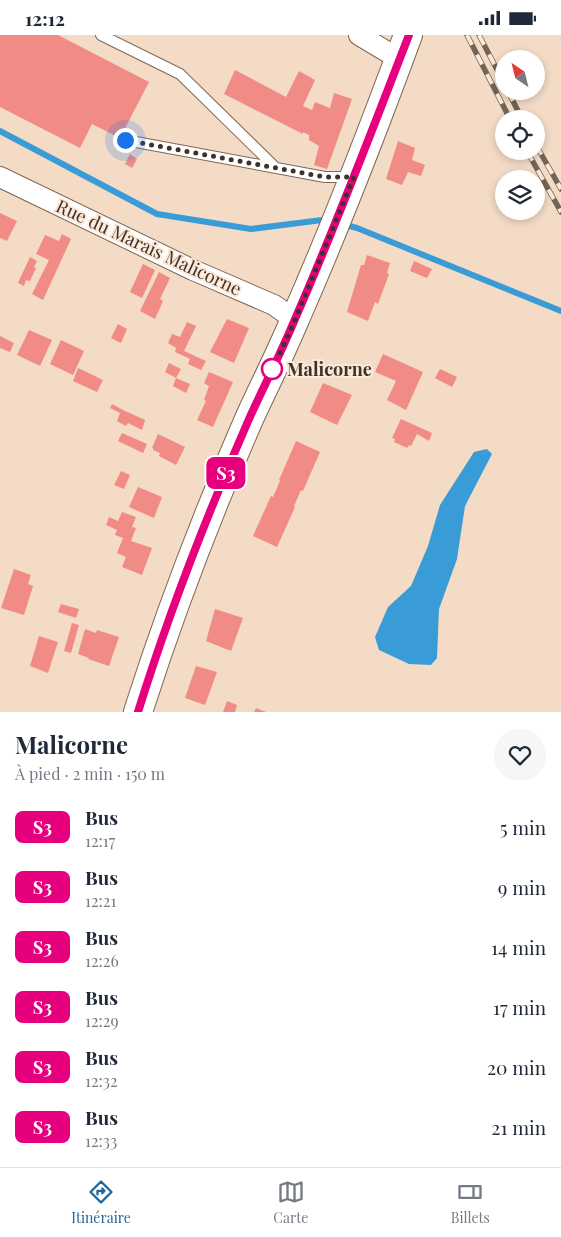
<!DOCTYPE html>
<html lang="fr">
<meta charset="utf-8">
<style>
body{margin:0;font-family:"Playfair Display",serif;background:#f6f6f7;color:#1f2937;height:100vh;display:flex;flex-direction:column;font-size:19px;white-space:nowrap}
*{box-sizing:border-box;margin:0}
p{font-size:16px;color:#747a83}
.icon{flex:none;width:28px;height:28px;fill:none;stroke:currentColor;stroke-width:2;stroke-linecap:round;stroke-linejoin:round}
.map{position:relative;height:677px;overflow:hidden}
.sheet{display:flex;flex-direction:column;background:#fff;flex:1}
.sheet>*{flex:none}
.badge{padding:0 10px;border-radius:8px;font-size:18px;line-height:32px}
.needle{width:32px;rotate:325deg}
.buttons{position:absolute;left:495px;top:15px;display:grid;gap:10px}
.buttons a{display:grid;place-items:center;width:50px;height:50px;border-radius:50%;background:#fff;box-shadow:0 2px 8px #0003;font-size:25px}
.you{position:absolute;width:25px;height:25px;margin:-12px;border:4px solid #fff;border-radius:50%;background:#1a73e8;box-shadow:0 0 0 8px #1a73e833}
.map>.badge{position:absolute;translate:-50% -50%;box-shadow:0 0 0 2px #fff}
.round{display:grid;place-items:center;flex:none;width:52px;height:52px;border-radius:26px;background:#f6f6f7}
.summary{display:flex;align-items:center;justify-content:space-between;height:85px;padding:0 15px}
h1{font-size:24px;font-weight:700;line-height:38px}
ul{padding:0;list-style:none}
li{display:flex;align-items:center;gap:15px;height:60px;padding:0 15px}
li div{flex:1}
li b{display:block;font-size:19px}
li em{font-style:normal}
li .badge{min-width:55px;font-weight:700;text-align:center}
.status{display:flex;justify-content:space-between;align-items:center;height:35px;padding:0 25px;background:#fff;direction:ltr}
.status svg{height:14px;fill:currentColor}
.tabs{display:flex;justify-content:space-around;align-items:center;height:70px;border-top:1px solid #e0e1e3;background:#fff;font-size:14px;color:#747a83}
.tabs a{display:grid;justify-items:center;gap:2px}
.tabs .active{color:#1e679b}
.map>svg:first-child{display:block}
.water{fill:#3a9cd6}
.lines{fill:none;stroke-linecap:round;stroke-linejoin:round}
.stream{stroke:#3a9cd6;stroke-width:6}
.building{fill:#f18b86}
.lane-casing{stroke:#7d6755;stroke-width:12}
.street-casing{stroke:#7d6755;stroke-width:22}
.primary-casing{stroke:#7d6755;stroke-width:30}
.lane{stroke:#fff;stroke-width:10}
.street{stroke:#fff;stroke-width:20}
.primary{stroke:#fff;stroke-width:28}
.rail-casing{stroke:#726558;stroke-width:5.5}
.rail{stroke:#fde9d8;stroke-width:4;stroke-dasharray:11;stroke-linecap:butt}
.line-casing{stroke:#fff;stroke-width:11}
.line{stroke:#e6007e;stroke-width:8}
.walk{stroke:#3c332a;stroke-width:5;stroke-dasharray:0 9}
.stop-dot{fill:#fff;stroke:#e6007e;stroke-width:2.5}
.labels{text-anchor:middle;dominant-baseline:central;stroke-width:4;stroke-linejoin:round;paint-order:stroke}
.street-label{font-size:18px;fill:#3c332a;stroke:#fde9d8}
.stop-label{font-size:18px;font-weight:bold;fill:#3c332a;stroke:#fde9d8;text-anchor:start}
</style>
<div class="status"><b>12:12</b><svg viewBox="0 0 49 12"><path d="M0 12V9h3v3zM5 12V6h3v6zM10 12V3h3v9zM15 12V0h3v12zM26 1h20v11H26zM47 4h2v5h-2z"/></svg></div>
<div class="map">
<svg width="561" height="677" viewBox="0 0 561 677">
<rect width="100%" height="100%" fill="#f3dbc6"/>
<path class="water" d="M487,414L492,419L465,471L457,524L439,574L437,623L431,630L409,629L379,615L375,602L388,572L411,551L428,511L440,470L474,417Z"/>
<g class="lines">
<path class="stream" d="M0,96L157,179L251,194L322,185L329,187
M342,189L357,193L561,276"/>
</g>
<path class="building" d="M0,0H58L149,47L120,103L92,89L80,113L0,72Z
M235,35L286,62L299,36L315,45L303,71L312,75L315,67L330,73L334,58L352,64L327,134L314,130L319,111L309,105V100L303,97V99L224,59Z
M398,106L415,113L412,125L425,130L421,141L408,137L402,150L386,144Z
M130,119L137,124L132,133L125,129Z
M0,178L17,186L7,206L0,203Z
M62,199L71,204L43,265L32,259L49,225L36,219L45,200L59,206Z
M367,220L390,228L387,238L389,239L378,269L375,267L368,286L347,277L361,230H364Z
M30,222L37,226L34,232L36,233L30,246L26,245L24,251L18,248Z
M414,226L432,234L427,243L410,236Z
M143,229L155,235L142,263L130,257Z
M159,237L170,243L160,264L163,266L155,284L140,276Z
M227,284L249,293L234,328L210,317Z
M187,287L196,291L184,316L206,326L201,335L188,329L190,324L175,317L176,313L168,308L172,299L180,302Z
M118,289L127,294L121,308L111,303Z
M29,295L52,305L40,331L17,320Z
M0,301L14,308L10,317L0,313Z
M61,305L84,316L73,340L50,329Z
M383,319L423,337L406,375L387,365L396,346L375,337Z
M169,328L181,334L176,343L165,337Z
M78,333L103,345L97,357L73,346Z
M440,334L457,342L452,352L435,343Z
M209,337L233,347L213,392L197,385L206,366L204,365L209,351L204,348Z
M176,343L190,349L186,358L173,351Z
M323,348L352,360L337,390L310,377Z
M112,369L123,375L145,385L142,395L128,388L126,391L117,386L120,378L110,373Z
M401,384L432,398L429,406L417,399L411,411L409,410L407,413L394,407L395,404L392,403Z
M122,398L147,409L143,418L118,406Z
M158,399L185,412L176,430L159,421L160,418L153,415V413H152Z
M296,406L320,417L303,456L301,455L294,471L295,472L277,512L253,501L271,461L273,462L280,446L279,445Z
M121,436L130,440L124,454L114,450Z
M138,452L162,462L154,483L129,472Z
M122,477L136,482L132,492L136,493L131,506L152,513L142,540L122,532L126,522L117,518L123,503L115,500L117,495L106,490L109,482L118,486Z
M14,534L31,540L28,549L33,551L24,580L1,573Z
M61,569L79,574L76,583L58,577Z
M215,574L243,583L231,616L206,606Z
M72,588L79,590L71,618L64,616Z
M85,594L96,598L97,595L119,602L109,631L88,624L89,623L78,619Z
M39,601L58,607L48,638L30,631Z
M196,631L217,637L205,670L185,663Z
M227,666L237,670L235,677H223Z
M256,673L266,677H254Z"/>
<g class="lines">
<defs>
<path id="lane" d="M101,0L180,39L275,132
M125,105L325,142H353"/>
<path id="street" d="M359,0L399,24
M0,142L193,235L274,270L295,285"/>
<path id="primary" d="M138,677C170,577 207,480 249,384C264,351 281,318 295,284C336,191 373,95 408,0"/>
</defs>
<use href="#lane" class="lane-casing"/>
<use href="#street" class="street-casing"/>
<use href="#primary" class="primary-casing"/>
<use href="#lane" class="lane"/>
<use href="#street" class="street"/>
<use href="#primary" class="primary"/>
<defs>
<path id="rail" d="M467,0L510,84
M479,0L504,48
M508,56L522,84
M536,110L561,154
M527,116L561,177"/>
</defs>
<use href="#rail" class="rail-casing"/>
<use href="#rail" class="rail"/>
</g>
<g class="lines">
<defs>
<path id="line" d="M138,677C169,577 207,480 249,384C264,351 281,318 295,284C336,191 372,95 409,0"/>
</defs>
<use href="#line" class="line-casing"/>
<use href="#line" class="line"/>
<path class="walk" d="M125,105L325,142H354L295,285L272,336V334"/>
</g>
<circle class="stop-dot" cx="272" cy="334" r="10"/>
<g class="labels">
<g class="street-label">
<text transform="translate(149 212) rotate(25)">Rue du Marais Malicorne</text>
</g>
<g class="stop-label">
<text x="287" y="334">Malicorne</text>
</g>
</g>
</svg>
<div class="buttons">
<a><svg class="needle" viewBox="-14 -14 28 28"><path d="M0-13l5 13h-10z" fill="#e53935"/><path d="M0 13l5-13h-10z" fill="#747a83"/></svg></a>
<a><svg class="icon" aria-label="locate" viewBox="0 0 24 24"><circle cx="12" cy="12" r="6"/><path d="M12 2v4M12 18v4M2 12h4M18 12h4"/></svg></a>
<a><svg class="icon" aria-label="layers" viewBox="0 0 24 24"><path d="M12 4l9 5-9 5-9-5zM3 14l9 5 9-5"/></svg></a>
</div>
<div class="you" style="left:125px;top:105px"></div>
<b class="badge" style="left:226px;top:438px;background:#e6007e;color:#fff">S3</b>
</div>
<section class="sheet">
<div class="summary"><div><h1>Malicorne</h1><p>À pied · 2 min · 150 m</p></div><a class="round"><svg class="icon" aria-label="heart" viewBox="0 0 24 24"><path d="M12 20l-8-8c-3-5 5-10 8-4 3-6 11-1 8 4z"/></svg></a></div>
<ul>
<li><span class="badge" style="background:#e6007e;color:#fff">S3</span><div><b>Bus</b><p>12:17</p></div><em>5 min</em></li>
<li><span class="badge" style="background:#e6007e;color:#fff">S3</span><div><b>Bus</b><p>12:21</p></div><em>9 min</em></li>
<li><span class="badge" style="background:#e6007e;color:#fff">S3</span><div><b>Bus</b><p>12:26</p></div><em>14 min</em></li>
<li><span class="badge" style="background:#e6007e;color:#fff">S3</span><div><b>Bus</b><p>12:29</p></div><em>17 min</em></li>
<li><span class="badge" style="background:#e6007e;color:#fff">S3</span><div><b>Bus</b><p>12:32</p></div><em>20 min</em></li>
<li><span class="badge" style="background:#e6007e;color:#fff">S3</span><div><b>Bus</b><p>12:33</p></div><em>21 min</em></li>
</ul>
</section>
<nav class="tabs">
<a class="active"><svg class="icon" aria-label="directions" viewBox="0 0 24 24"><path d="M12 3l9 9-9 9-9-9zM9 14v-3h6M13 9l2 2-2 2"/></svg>Itinéraire</a>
<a><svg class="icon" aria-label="map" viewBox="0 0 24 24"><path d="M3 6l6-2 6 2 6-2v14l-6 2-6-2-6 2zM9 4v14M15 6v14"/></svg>Carte</a>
<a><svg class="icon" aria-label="tickets" viewBox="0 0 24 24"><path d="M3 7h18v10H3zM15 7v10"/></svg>Billets</a>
</nav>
